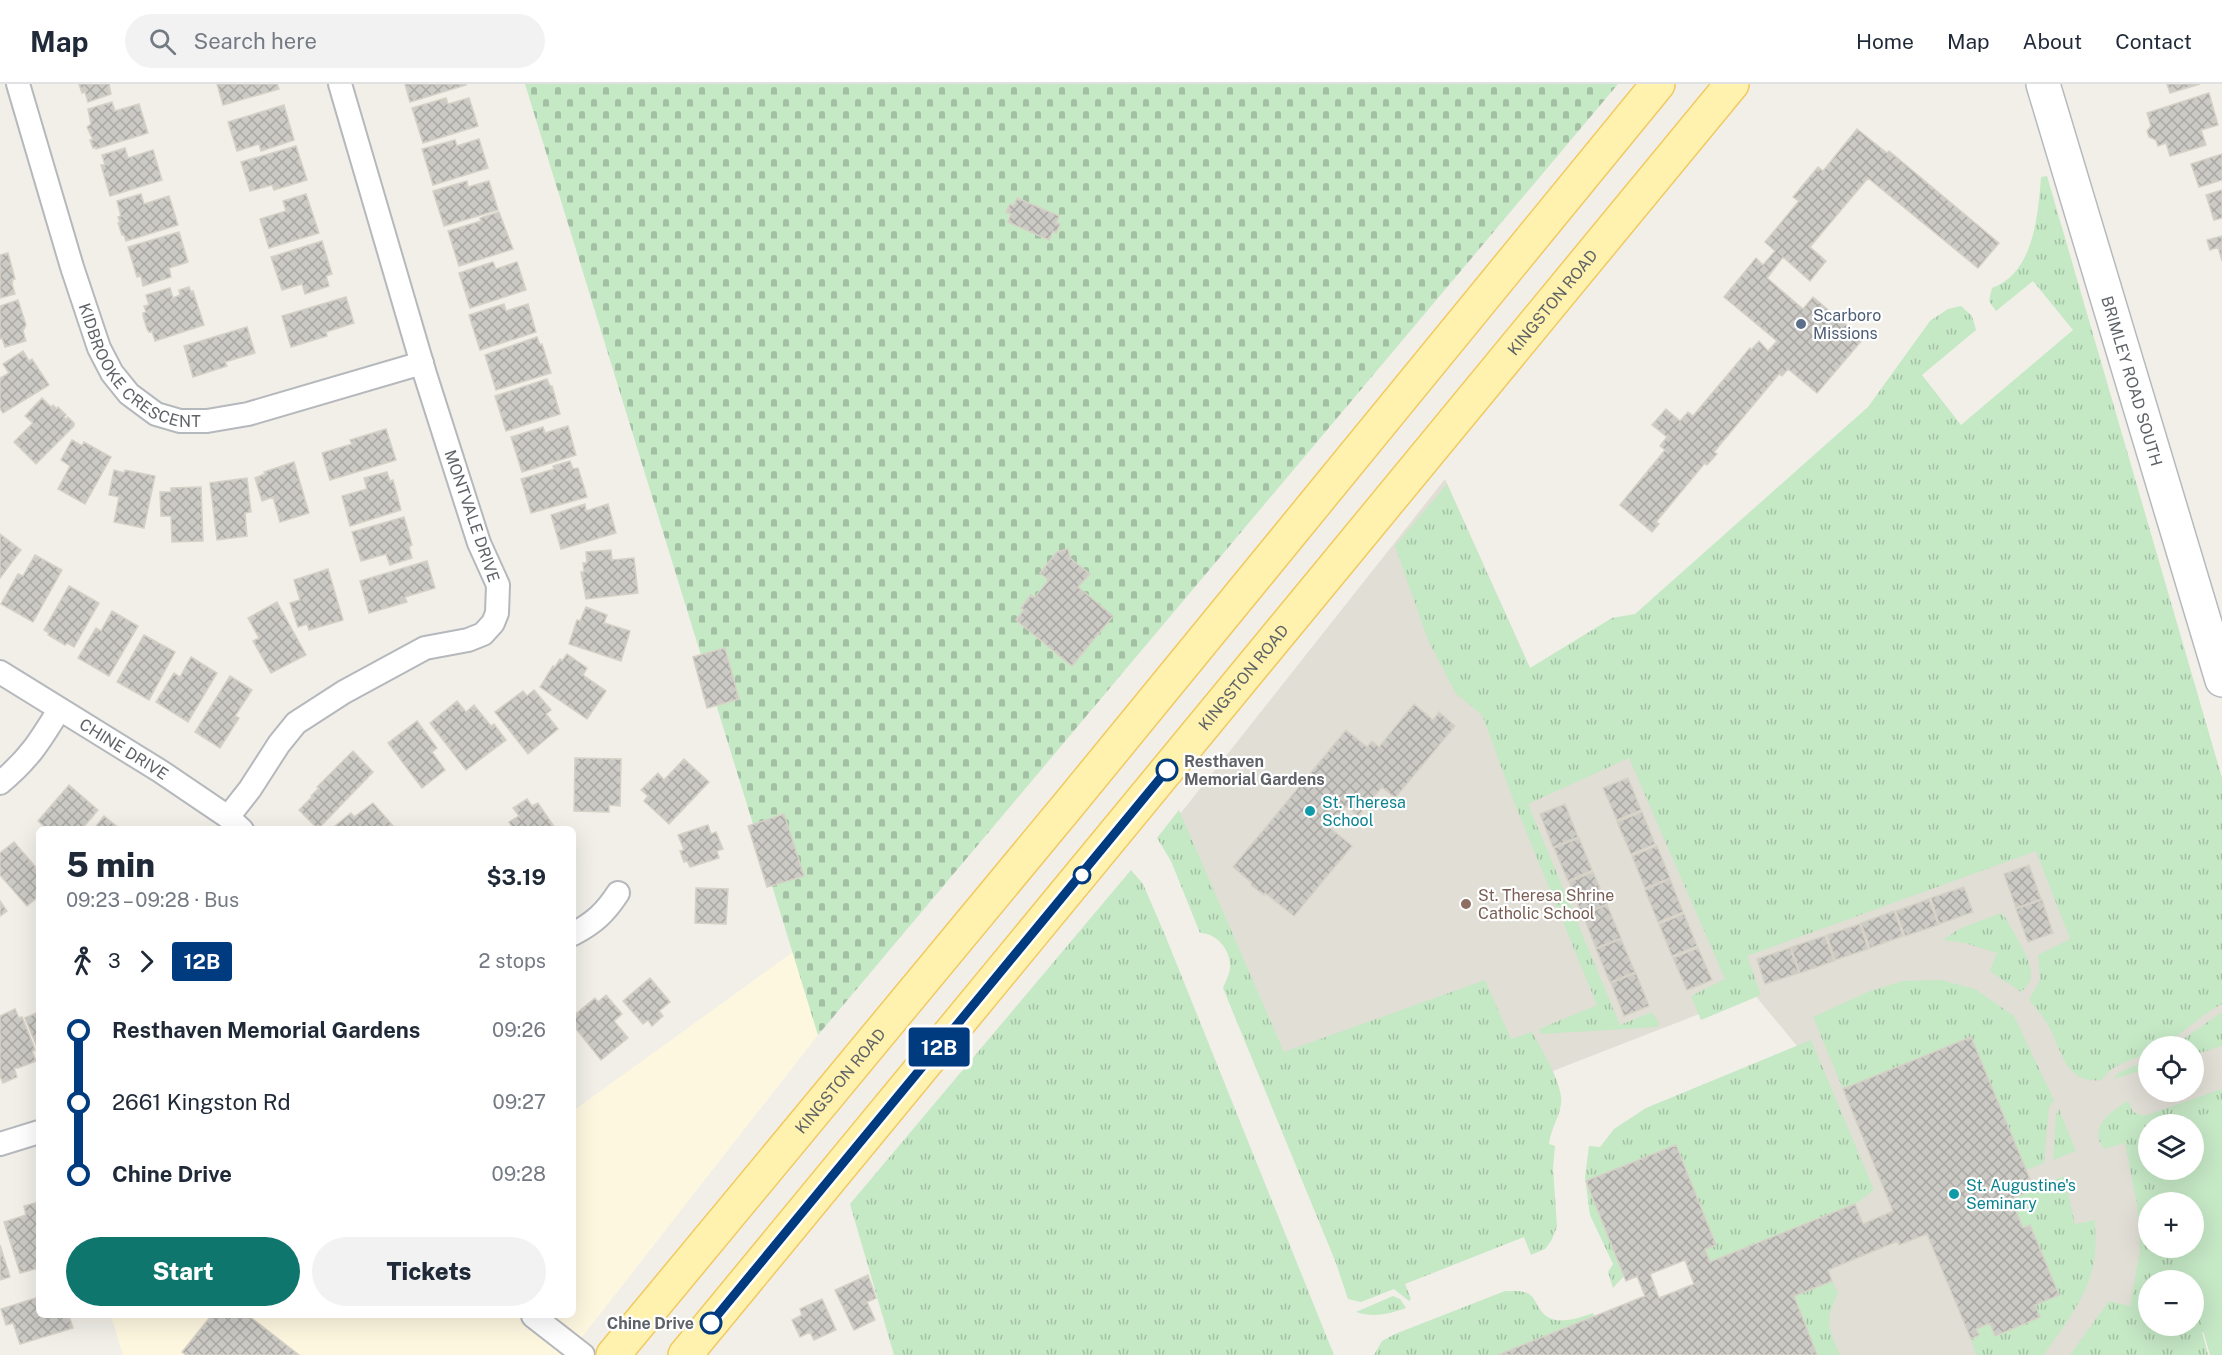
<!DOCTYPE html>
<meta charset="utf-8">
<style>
body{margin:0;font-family:"Public Sans",sans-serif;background:#f2f2f3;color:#1f2937;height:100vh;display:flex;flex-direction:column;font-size:22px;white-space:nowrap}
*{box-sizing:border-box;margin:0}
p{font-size:20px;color:#747a83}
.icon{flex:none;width:33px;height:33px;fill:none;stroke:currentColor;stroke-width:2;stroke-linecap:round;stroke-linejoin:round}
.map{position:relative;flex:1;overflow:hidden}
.sheet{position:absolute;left:36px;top:742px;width:540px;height:492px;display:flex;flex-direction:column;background:#fff;border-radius:9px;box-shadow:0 6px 24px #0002}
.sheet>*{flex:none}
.badge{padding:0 12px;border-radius:4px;font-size:21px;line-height:39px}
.tools{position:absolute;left:2138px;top:952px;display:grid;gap:12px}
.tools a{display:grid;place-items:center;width:66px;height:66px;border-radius:50%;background:#fff;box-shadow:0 6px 24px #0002;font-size:30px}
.map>.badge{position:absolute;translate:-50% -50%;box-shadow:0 0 0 3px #fff}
.legs{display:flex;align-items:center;gap:9px;height:66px;padding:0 30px;font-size:20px}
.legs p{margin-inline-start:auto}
.summary{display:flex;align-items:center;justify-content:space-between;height:102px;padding:0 30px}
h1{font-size:33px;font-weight:800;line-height:45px}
.action{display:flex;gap:12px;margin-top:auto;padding:12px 30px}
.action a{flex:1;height:69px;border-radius:36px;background:#0f766e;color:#fff;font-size:24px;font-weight:800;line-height:69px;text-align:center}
.action a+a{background:#f2f2f3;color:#1f2937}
ul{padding:0 30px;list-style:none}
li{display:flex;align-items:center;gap:21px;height:72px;font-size:22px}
li i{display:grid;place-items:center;width:9px;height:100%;margin:0 8px;background:currentColor}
li i::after{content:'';width:15px;height:15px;margin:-8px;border:4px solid;border-radius:50%;background:#fff}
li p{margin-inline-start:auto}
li:first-child i{background:linear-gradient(#0000 50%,currentColor 0)}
li:last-child i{background:linear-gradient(currentColor 50%,#0000 0)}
header{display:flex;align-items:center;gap:36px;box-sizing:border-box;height:84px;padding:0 30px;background:#fff;border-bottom:2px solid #e0e1e3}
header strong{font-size:28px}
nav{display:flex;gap:33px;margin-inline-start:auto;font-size:21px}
.search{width:420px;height:54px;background:#f2f2f3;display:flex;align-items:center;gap:15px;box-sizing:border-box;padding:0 21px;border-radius:33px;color:#747a83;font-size:22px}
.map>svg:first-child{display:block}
.commercial{fill:#fef7e0}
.education{fill:#e1ded6;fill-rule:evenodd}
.grass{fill:url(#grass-tufts);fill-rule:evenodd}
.cemetery{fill:url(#cemetery-stones)}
.park{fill:#c5e8c5}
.building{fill:url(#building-cross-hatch);stroke:#d6d1c6;stroke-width:1.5;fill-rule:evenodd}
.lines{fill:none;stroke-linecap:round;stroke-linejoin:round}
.street-casing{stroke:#b5b8bc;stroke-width:26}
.secondary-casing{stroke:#b6babf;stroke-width:36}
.primary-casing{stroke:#f2c960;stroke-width:36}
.street{stroke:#fff;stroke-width:22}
.secondary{stroke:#fff;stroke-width:33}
.primary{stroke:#fff2af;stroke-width:33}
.line-1-casing{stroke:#fff;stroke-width:14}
.line-1{stroke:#003b80;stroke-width:9}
.service-dot{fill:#5c6f8a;stroke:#fff;stroke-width:2}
.stop-1-dot{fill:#fff;stroke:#003b80;stroke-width:3}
.culture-dot{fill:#0f9aa8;stroke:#fff;stroke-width:2}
.education-dot{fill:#8d6e63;stroke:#fff;stroke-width:2}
.labels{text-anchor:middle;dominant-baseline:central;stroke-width:4.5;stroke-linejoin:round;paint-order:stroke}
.street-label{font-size:16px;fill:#5f6368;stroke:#fff}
.service-label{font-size:16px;fill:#4e5e75;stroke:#fff;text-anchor:start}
.stop-label{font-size:16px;font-weight:bold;fill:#5f6368;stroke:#fff;text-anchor:start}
.culture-label{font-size:16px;fill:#0d838f;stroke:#fff;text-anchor:start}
.education-label{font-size:16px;fill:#785e54;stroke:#fff;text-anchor:start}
</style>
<header>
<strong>Map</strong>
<div class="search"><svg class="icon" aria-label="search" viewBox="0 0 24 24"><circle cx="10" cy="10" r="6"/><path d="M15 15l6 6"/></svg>Search here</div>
<nav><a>Home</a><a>Map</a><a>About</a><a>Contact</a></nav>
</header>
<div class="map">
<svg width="2222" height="1271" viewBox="0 0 2222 1271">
<defs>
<pattern id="grass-tufts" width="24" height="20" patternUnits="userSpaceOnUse" patternTransform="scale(1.5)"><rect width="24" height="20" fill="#c5e8c5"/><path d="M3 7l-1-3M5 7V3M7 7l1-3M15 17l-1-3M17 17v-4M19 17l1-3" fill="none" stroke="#a3c0a4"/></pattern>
<pattern id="cemetery-stones" width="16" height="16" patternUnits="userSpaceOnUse" patternTransform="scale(1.5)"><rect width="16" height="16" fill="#c5e8c5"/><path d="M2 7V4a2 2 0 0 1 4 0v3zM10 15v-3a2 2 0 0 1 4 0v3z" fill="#a3c0a4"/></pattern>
<pattern id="building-cross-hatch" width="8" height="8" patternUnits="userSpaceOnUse" patternTransform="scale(1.5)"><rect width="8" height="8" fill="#cccac5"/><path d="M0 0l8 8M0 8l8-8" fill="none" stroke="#a9a8a4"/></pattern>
</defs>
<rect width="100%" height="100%" fill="#f1efe8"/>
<path class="commercial" d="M793,868L818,951L568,1271H123L111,1232H573V1027Z"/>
<path class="education" d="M1445,395L1530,584L2222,719V1015L2148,1041V1242H2193V1218L2208,1271H1818L1794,1212L1832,1197L1828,1186L1873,1167L1797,962L1753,909L1330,1074L1180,730ZM2148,963H2193V1008H2148Z"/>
<path class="grass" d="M2047,92L2222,694V920L2208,928L2163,963H2148V970C2131,976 2112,980 2102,996C2065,1001 2062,966 2049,943C2044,933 2036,925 2029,916L2040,895L2038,871L2070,855L2036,767L1747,872L1761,911L1701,936L1691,912L1725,895L1629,674L1528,720L1620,941L1652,928L1659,939L1658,943L1541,950L1539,945L1597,921L1516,723L1482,631L1456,610L1428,556L1395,462L1447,400L1530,584L1612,534L1635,530L1868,323L1930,237L1948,225L1961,222L1972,232L1976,246L1922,291L1961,341L2073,246L2033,197L1996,227L1989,217L1992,204C2034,189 2038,131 2041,93Z
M1179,726L1284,968L1485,896L1511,955L1532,948C1541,965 1564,1001 1561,1020C1559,1034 1551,1044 1549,1060L1555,1062L1553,1084L1557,1143L1551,1157L1545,1165L1531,1171L1524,1153L1405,1200L1411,1215L1409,1217L1394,1205L1361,1218L1348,1215L1336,1179L1223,904C1225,898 1231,888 1230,881C1230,865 1216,849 1200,849L1171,777L1157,754Z
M1131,786L1143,800L1165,851L1334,1271H894L850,1120Z
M2001,829L2005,833C2012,846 2034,879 2031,893C2030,900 2026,903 2021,908L1991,888L1990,886L1997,869L1965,859L1943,856L1959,845Z
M1941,896L1975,905L2014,932L2054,1016L2049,1023L2044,1079L2026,1086L1971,953L1843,1005L1813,933L1870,907L1903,897Z
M2222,928V962L2193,971V963H2172Z
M1811,956L1874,1106L1855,1120L1710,1178L1705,1165L1716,1160L1676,1061L1586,1097L1624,1192L1613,1204L1608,1188L1613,1180L1590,1131L1585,1093L1589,1062L1600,1063L1614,1045L1646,1024Z
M2148,976V985L2113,995L2118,989Z
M2222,1005V1254L2202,1248L2208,1271H2070L2109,1217L2130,1222L2140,1166L2137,1120L2125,1059L2104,1065C2087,1044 2111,1027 2128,1017L2133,1028L2144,1032ZM2148,1041H2193V1086H2148ZM2148,1119H2193V1164H2148ZM2148,1197H2193V1242H2148Z
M2059,1025L2076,1067L2053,1076L2056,1031Z
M2064,1092L2075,1140L2095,1136C2095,1147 2096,1159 2095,1170C2091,1209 2065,1240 2044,1271H1976L1971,1255L1979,1251L1976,1245L1990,1239L1995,1251L2040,1233L2035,1221L2030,1141L2023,1144L2011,1115Z
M1832,1197L1838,1209C1825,1236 1828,1244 1840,1271H1817L1794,1212Z
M1505,1207C1513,1207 1522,1206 1529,1210C1536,1215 1537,1223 1543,1229C1555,1243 1578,1234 1593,1229L1594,1232L1498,1271H1374L1382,1257L1395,1250Z
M1393,1212L1400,1215L1406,1224C1388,1230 1374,1234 1356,1228Z"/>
<path class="cemetery" d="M525,0H1618L818,951Z"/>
<path class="park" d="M2222,1024V1271H2210L2193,1211V1197H2189L2180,1164H2193V1119H2167L2158,1086H2193V1041H2178Z"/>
<path class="building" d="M79,0H109L111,10L88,18L85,8L82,9Z
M217,0H277L279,5L223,21Z
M405,0H466V1L410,18Z
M2167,0H2200L2170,9Z
M2209,9L2218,41L2201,46L2206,61L2170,72L2166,59L2158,62L2156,56L2149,53L2147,47L2151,42L2147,29Z
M446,14L448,20L469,14L478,42L423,59L412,24Z
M112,18L115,27L139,20L148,49L96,65V63L93,64L90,56H93L87,43L91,40L88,25Z
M284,21L294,56L261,67L259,60L237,67L228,38Z
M1857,45L1887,69L1889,67L1999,159L1978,184L1868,94L1810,163L1826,177L1810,197L1783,173L1767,194L1803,225L1813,213L1863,255L1817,309L1788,285L1782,292L1779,290L1714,368L1717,370L1707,381L1705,379L1656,438L1659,440L1652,448L1620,421L1665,366L1660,362L1667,353L1652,341L1666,325L1680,337L1688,328L1693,332L1750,264L1751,266L1759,257L1768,267L1777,257L1724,213L1756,174L1763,181L1775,167L1765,158L1799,117L1793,113L1818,83L1823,87Z
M479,55L488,84L433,101L422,65L455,56L457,62Z
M296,62L307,96L274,106L272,101L250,107L241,78Z
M125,64L128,74L153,66L162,96L110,112L101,81H105L102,71Z
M2222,70V96L2199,103L2191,80Z
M467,97L468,103L489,97L498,126L444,142L433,107Z
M2222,106V134L2214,136L2206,111Z
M141,110L144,120L169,112L178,141L126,157L124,151H122L118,139L120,138L118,133L121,132L117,117Z
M306,110L319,149L269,164L260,135L286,127L283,117Z
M1017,114L1059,132L1056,139L1060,140L1056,149L1053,147L1049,156L1008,138L1011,130L1006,128L1010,120L1014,122Z
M499,128L513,165L459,182L448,147L481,137L480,134Z
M179,148L188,178L169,184L171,193L143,202L141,192L137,193L128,163Z
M2222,152V177L2218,163L2210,166L2207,156Z
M322,157L332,190L326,192L329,202L305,210L302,200L282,206L271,173Z
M8,169L15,195H13L12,200L15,210L0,214V171Z
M493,178L496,185L517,178L526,206L470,224L459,189Z
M189,203L191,208L193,207L204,241L155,257L152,247L149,248L147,245L143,232V229L146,228L144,222L149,221L146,211L170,204L173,214L180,211L179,206Z
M346,213L354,239L326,248L327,252L291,263L282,232Z
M18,216L26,241L23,247L26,257L5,263L2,254L0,255V222Z
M504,220L506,227L528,220L536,248L480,266L469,231Z
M247,243L255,269L225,278L227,282L193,293L184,262Z
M537,253L540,261L542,260L551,289L496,306L485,271Z
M23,267L29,277L32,275L49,301L3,329L0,324V294L9,289L3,280Z
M547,295L550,302H552L560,330L506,347L495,312Z
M42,314L51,323L53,321L57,325L58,323L66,331L64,333L66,335L68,333L74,339V342L36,380L14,358L33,339L25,332Z
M568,342L576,371L522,388L511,353L543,343L545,349Z
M386,345L396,376L330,396L322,369L352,360L350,356Z
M72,356L82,362L84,358L111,373L85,420L58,405L70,382L61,376Z
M570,377L573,385L578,384L587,413L531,429L521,395L554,385L553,382Z
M294,378L309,429L280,438L273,413L262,417L255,394L265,390L264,388Z
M114,386L124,389L125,386L155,392L144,444L114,438L119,413L109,411Z
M387,388L390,397L393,396L401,426L350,442L342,412L367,405L364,394Z
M247,394L251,428L245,429L247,452L217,456L210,399Z
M201,403L203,457L172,458L171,432H161L160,408H171V404Z
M585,420L586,427L608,420L616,449L561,465L551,431Z
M404,433L412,461L409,463L412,474L390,481L386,470L361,477L352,448Z
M0,450L21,466L0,494Z
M1068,465L1070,474L1090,490L1078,503L1113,532L1072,582L1016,536L1024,526L1021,524L1031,511L1034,514L1049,496L1040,489L1057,468Z
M611,466L612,476L634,474L638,509L586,515L581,488H584L583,479H587L586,468Z
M35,471L62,486L33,538L1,520L18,490L23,492Z
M427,477L435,504L405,513L407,518L369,529L360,497Z
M328,485L343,536L309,546L307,540L298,543L290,519L300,516L294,496Z
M69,502L99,519L74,563L67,559L65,561L48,551L49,549L44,546Z
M277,518L306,571L271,589L253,557L259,554L248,534Z
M586,523L607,531L604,539L630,547L621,577L569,560L577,536L580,537Z
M112,527L138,542L109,592L78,574L96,544L101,547Z
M144,551L175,568L149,616L117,598Z
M725,564L739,615L707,624L693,573Z
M567,570L587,584L583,591L606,607L587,635L540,603L553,582L555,583L560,575L562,577Z
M191,573L217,589L188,638L156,618L174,589L180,593Z
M230,592L252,606L235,632L239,634L220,664L195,648Z
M534,606L551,626L546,630L558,645L528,670L495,628L523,607L527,612Z
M457,617L466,628L474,621L491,642L494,640L506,656L466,686L430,639Z
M1414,620L1433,636L1439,628L1455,642L1395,714L1382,703L1358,732L1346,722L1329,743L1352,762L1294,832L1265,809L1264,811L1251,801L1252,799L1233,783L1346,646L1367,663L1372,657L1379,663Z
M417,637L437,664L432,668L445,686L422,704L388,659Z
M353,667L373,688L318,745L299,726L312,713L311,712L319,704L317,703Z
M575,674L621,675L620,722L609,721V728L574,727Z
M684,675L709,698L669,740L644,717L648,712L641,706L658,689L664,696Z
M1628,694L1641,726L1617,736L1603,704Z
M69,701L98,726L81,746H48L38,737Z
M527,715L532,722L538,719L555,744L514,746L509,738L519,732L513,724Z
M373,719L393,742L389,746H330L351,729L354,733Z
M1565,720L1578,753L1553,763L1540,730Z
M1642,728L1655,760L1631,770L1617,738Z
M784,730L804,792L767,803L748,742Z
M104,732L120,745L119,746H93Z
M708,741L711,750L716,748L723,765L717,767L719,774L690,783L687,777L684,778L680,767L684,766L678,751Z
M1579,754L1592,786L1568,797L1554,764Z
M14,758L39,787V812L27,822L0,791V769Z
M1657,762L1670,794L1645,804L1632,772Z
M2029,781L2041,815L2016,824L2004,790Z
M1593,788L1607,820L1582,831L1569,798Z
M1670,795L1683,828L1658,838L1645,806Z
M1964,803L1973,828L1939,840L1931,814Z
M696,804L728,805L726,840L695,839Z
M1929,815L1938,841L1905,852L1896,827Z
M2042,816L2053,849L2028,858L2016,825Z
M0,817L7,827L0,832Z
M1607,821L1621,854L1596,864L1583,831Z
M1894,827L1903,852L1870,864L1861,839Z
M1684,830L1697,862L1672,872L1659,840Z
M1860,840L1868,865L1835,876L1827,851Z
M1825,852L1834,877L1800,889L1791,863Z
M1621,855L1635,888L1610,898L1596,865Z
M1698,864L1712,896L1687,906L1673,874Z
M1790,864L1799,889L1765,900L1757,875Z
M1636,889L1649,922L1624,932L1611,899Z
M650,894L670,918L659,927L663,932L652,942L648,936L643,940L623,917Z
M606,911L622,930L614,937L628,954L601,976L573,941V932L595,914L598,918Z
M15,925L19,934L22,933L35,966L32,967L36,977L18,984H14L17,993L3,999L0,992V932Z
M39,928V967L25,934Z
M1971,953L2034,1105L2011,1115L2023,1144L2030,1141L2059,1211L2035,1221L2040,1233L1995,1252L1990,1239L1976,1245L1979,1251L1971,1255L1927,1150L1899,1161L1898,1157L1828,1186L1832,1197L1794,1212L1817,1271H1498L1645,1212L1637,1192L1626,1197L1586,1097L1676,1061L1716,1161L1705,1165L1710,1178L1855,1120L1863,1140L1893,1127L1843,1005ZM1685,1176L1694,1200L1659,1214L1650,1190Z
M39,1118V1184L20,1189L4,1138L26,1131L24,1122Z
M0,1161L10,1193L0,1196Z
M868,1191L876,1214L867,1218L875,1236L854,1246L835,1206Z
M39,1213V1232H69L73,1244L20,1260L13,1239L6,1241L1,1225Z
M822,1215L836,1246L814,1256L810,1248L800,1253L792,1236L802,1231L800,1225Z
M211,1232H249L299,1271H186L182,1268Z"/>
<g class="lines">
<defs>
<g id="street">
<path id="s1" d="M18,0L72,183L99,264L112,289L129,310L156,330L180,337H207L248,330L422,279"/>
<path id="s2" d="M0,588L160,687L228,733L242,746"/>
<path d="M0,699C29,675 40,657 59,626"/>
<path d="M228,733L250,705L279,660L296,639L344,608L425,564L468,556L483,550L493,539L497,529L498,501L479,459L425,290L340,0"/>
<path d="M573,850C594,839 605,829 618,809"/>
<path d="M0,1060L39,1048"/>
<path d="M533,1232L583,1271"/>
</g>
<g id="secondary">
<path id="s3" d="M2043,0L2222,596"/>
</g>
<g id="primary">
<path id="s4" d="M613,1271L1070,719L1658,0"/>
<path id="s5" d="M685,1271L1732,0"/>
</g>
</defs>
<use href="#street" class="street-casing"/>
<use href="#secondary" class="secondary-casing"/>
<use href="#primary" class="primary-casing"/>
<use href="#street" class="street"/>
<use href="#secondary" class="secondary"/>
<use href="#primary" class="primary"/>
</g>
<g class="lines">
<defs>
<path id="line-1" d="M711,1239L1167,686"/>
</defs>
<use href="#line-1" class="line-1-casing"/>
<use href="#line-1" class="line-1"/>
</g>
<circle class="service-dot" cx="1801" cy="240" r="6"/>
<g class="stop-1-dot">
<circle cx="1167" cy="686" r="10"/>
<circle cx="1082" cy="791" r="8"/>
<circle cx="711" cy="1239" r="10"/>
</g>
<g class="culture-dot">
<circle cx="1310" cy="727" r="6"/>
<circle cx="1954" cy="1110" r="6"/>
</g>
<circle class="education-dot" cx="1466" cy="820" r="6"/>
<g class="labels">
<g class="street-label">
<text stroke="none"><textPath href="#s5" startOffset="1364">KINGSTON ROAD</textPath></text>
<text stroke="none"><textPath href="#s1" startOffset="320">KIDBROOKE CRESCENT</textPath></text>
<text stroke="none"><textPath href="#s3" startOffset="310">BRIMLEY ROAD SOUTH</textPath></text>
<text transform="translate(472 432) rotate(71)">MONTVALE DRIVE</text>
<text stroke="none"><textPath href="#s5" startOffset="878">KINGSTON ROAD</textPath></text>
<text stroke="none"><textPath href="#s2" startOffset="146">CHINE DRIVE</textPath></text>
<text stroke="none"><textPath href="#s4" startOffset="356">KINGSTON ROAD</textPath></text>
</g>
<g class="service-label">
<text x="1813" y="231">Scarboro<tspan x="1813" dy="18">Missions</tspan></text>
</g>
<g class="stop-label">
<text x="1184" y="677">Resthaven<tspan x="1184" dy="18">Memorial Gardens</tspan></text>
<text x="694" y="1239" text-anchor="end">Chine Drive</text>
</g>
<g class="culture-label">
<text x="1322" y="718">St. Theresa<tspan x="1322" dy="18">School</tspan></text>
<text x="1966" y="1101">St. Augustine's<tspan x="1966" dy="18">Seminary</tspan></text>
</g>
<g class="education-label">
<text x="1478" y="811">St. Theresa Shrine<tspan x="1478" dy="18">Catholic School</tspan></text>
</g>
</g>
</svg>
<div class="tools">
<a><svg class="icon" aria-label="locate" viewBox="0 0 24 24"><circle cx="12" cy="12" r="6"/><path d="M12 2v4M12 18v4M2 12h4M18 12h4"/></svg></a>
<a><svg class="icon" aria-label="layers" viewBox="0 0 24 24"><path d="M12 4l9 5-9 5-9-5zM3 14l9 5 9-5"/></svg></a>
<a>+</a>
<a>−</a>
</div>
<b class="badge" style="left:939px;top:963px;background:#003b80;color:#fff">12B</b>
<section class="sheet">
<div class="summary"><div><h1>5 min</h1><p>09:23 – 09:28 · Bus</p></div><b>$3.19</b></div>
<div class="legs"><svg class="icon" aria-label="walk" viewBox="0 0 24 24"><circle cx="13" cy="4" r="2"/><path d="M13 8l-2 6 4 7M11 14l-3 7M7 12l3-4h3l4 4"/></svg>3<svg class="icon" aria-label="forward" viewBox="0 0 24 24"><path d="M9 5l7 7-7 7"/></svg><b class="badge" style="background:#003b80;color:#fff">12B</b><p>2 stops</p></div>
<ul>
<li><i style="color:#003b80"></i><b>Resthaven Memorial Gardens</b><p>09:26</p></li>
<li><i style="color:#003b80"></i><span>2661 Kingston Rd</span><p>09:27</p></li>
<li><i style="color:#003b80"></i><b>Chine Drive</b><p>09:28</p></li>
</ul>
<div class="action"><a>Start</a><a>Tickets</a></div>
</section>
</div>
